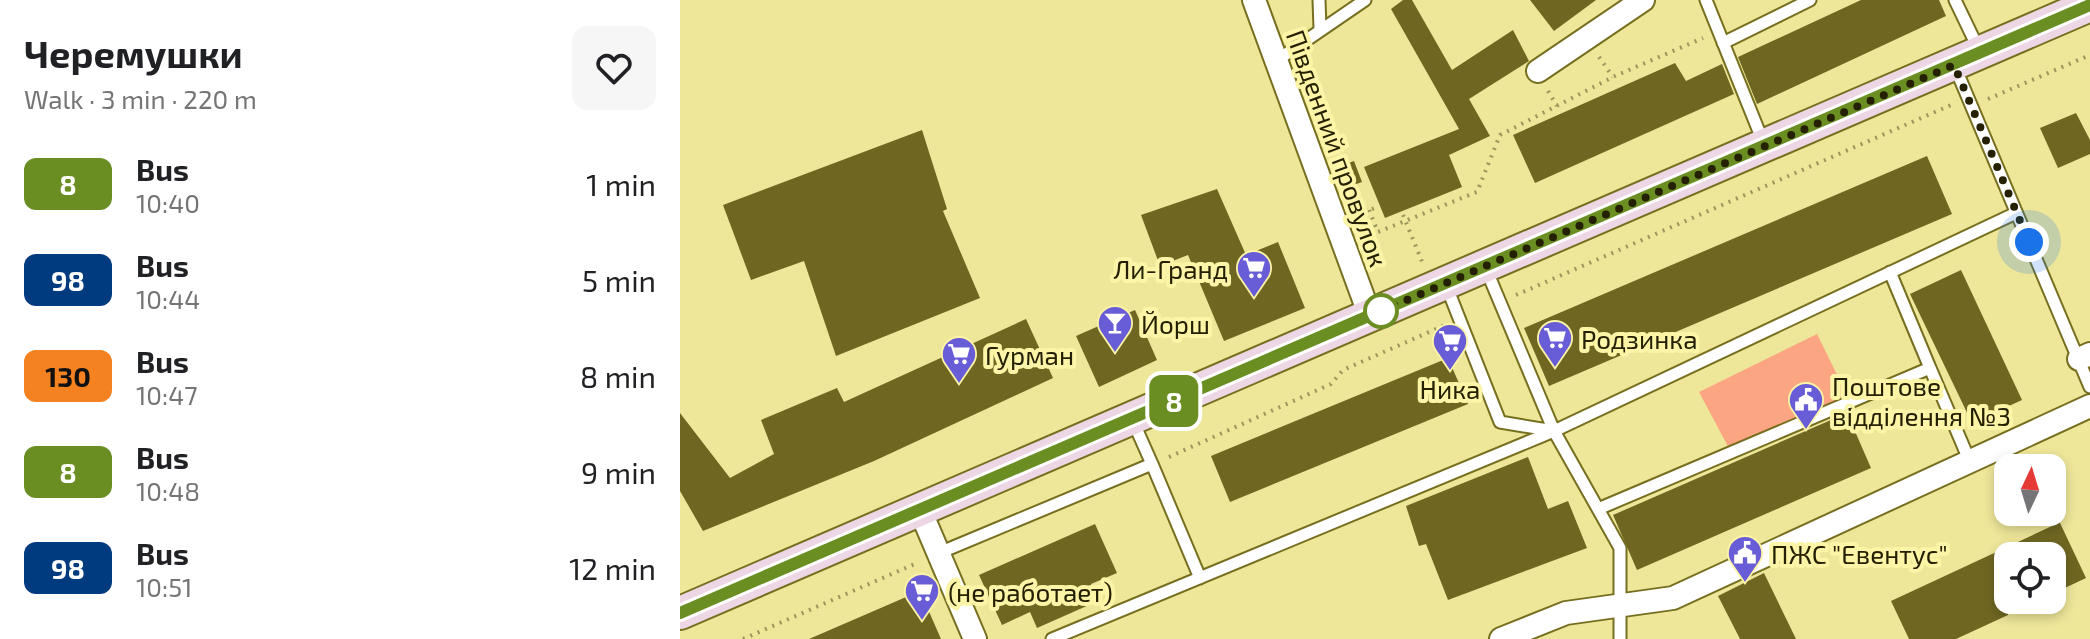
<!DOCTYPE html>
<meta charset="utf-8">
<style>
body{margin:0;font-family:"Exo 2",sans-serif;background:#f6f6f6;color:#202124;height:100vh;display:flex;flex-direction:column;font-size:30px;white-space:nowrap}
*{box-sizing:border-box;margin:0}
p{font-size:26px;color:#757577}
.icon{flex:none;width:44px;height:44px;fill:none;stroke:currentColor;stroke-width:2;stroke-linecap:round;stroke-linejoin:round}
.map{position:relative;flex:1;overflow:hidden}
.drawer{display:flex;flex-direction:column;background:#fff;width:680px}
.drawer>*{flex:none}
.badge{padding:0 16px;border-radius:12px;font-size:28px;line-height:52px}
.needle{width:52px;rotate:4deg}
.tools{position:absolute;left:1314px;top:454px;display:grid;gap:16px}
.tools a{display:grid;place-items:center;width:72px;height:72px;border-radius:16px;background:#fff;box-shadow:0 4px 12px #0003;font-size:40px}
.you{position:absolute;width:40px;height:40px;margin:-20px;border:6px solid #fff;border-radius:50%;background:#1a73e8;box-shadow:0 0 0 12px #1a73e833}
.map>.badge{position:absolute;translate:-50% -50%;box-shadow:0 0 0 4px #fff}
.round{display:grid;place-items:center;flex:none;width:84px;height:84px;border-radius:16px;background:#f6f6f6}
.headline{display:flex;align-items:center;justify-content:space-between;height:136px;padding:0 24px}
h1{font-size:38px;font-weight:700;line-height:60px}
ul{padding:0;list-style:none}
li{display:flex;align-items:center;gap:24px;height:96px;padding:0 24px}
li div{flex:1}
li b{display:block;font-size:30px}
li em{font-style:normal}
li .badge{min-width:88px;font-weight:700;text-align:center}
main{display:flex;flex:1;min-height:0}
.map>svg:first-child{display:block}
.green{fill:#fca582}
.building{fill:#6f6721}
.lines{fill:none;stroke-linecap:round;stroke-linejoin:round}
.lane-casing{stroke:#776f20;stroke-width:15}
.street-casing{stroke:#776f20;stroke-width:26}
.secondary-casing{stroke:#776f20;stroke-width:36}
.path{stroke:#9d965c;stroke-width:4;stroke-dasharray:2 6;stroke-linecap:butt}
.lane{stroke:#fff;stroke-width:11}
.street{stroke:#fff;stroke-width:22}
.secondary{stroke:#eed7e5;stroke-width:32}
.line-casing{stroke:#fff;stroke-width:18}
.line{stroke:#6b8e23;stroke-width:12}
.walk{stroke:#242001;stroke-width:8;stroke-dasharray:0 14.4}
.stop-dot{fill:#fff;stroke:#6b8e23;stroke-width:4}
.labels{text-anchor:middle;dominant-baseline:central;stroke-width:8;stroke-linejoin:round;paint-order:stroke}
.street-label{font-size:26px;fill:#242001;stroke:#fcf4a6}
.poi-label{font-size:26px;fill:#242001;stroke:#fcf4a6;text-anchor:start}
</style>
<main>
<section class="drawer">
<div class="headline"><div><h1>Черемушки</h1><p>Walk · 3 min · 220 m</p></div><a class="round"><svg class="icon" aria-label="heart" viewBox="0 0 24 24"><path d="M12 20l-8-8c-3-5 5-10 8-4 3-6 11-1 8 4z"/></svg></a></div>
<ul>
<li><span class="badge" style="background:#6b8e23;color:#fff">8</span><div><b>Bus</b><p>10:40</p></div><em>1 min</em></li>
<li><span class="badge" style="background:#003b80;color:#fff">98</span><div><b>Bus</b><p>10:44</p></div><em>5 min</em></li>
<li><span class="badge" style="background:#f58220;color:#111">130</span><div><b>Bus</b><p>10:47</p></div><em>8 min</em></li>
<li><span class="badge" style="background:#6b8e23;color:#fff">8</span><div><b>Bus</b><p>10:48</p></div><em>9 min</em></li>
<li><span class="badge" style="background:#003b80;color:#fff">98</span><div><b>Bus</b><p>10:51</p></div><em>12 min</em></li>
</ul>
</section>
<div class="map">
<svg width="1410" height="639" viewBox="0 0 1410 639">
<rect width="100%" height="100%" fill="#eee699"/>
<path class="green" d="M1137,334L1169,399L1051,452L1019,392Z"/>
<path class="building" d="M723,0H732L772,70L833,30L849,61L789,99L810,136L769,155L782,187L705,218L684,167L779,129L711,9Z
M850,0H916L874,31Z
M1181,0H1259L1266,16L1077,104L1058,57Z
M995,63L1006,81L1042,64L1054,94L855,183L833,135Z
M1396,113L1410,140V154L1378,168L1360,128Z
M242,130L267,209L263,211L300,298L156,356L124,261L71,280L43,205Z
M1247,156L1272,214L869,386L844,328Z
M674,161L682,182L662,189L655,168Z
M537,189L566,255L598,242L625,308L544,341L508,255L480,266L461,215Z
M1281,270L1342,400L1292,423L1230,294Z
M455,310L477,360L419,387L396,336Z
M346,319L373,378L194,461L23,531L0,491V413L50,478L94,454L81,420L157,388L164,402Z
M768,358L788,404L550,502L531,456Z
M1167,413L1191,468L957,570L933,515Z
M848,457L868,509L888,501L907,548L768,600L746,544L739,546L726,506Z
M1372,506L1406,578L1372,594V556H1328V615L1276,639H1229L1211,601L1372,526Z
M415,524L437,573L411,584L418,601L357,628L350,612L322,625L299,575Z
M1084,573L1116,639H1060L1038,596Z
M240,591L261,639H129Z"/>
<g class="lines">
<defs>
<path id="lane" d="M639,0L640,29
M1026,0L1084,144
M1275,0L1299,50
M1043,43L1130,0
M596,61L685,0
M1275,67L1410,387
M806,269L874,431
M766,285L820,422L874,431L940,548V639
M1250,368L1290,462
M472,464L520,578
M918,509L1250,368L1210,272
M259,553L472,464L452,419
M372,639L874,431L1336,213"/>
<path id="street" d="M574,0L690,316
M858,71L963,0
M1399,359L1410,354
M240,510L295,639
M821,639L886,613L993,598L1410,406"/>
<path id="secondary" d="M0,613L1410,5"/>
</defs>
<use href="#lane" class="lane-casing"/>
<use href="#street" class="street-casing"/>
<use href="#secondary" class="secondary-casing"/>
<path class="path" d="M919,57L933,77
M868,91L877,106
M1308,99L1410,55
M689,210L698,232L797,192L820,135L935,76L1023,38
M677,215L695,208
M723,215L743,264
M836,295L1271,105
M489,457L651,384L663,370L765,325
M63,639L237,563"/>
<use href="#lane" class="lane"/>
<use href="#street" class="street"/>
<use href="#secondary" class="secondary"/>
</g>
<g class="lines">
<defs>
<path id="line" d="M0,613L1410,5"/>
</defs>
<use href="#line" class="line-casing"/>
<use href="#line" class="line"/>
<path class="walk" d="M701,311L1274,65L1349,242"/>
</g>
<defs>
<symbol id="supermarket-pin" viewBox="-11 -11 22 30"><path d="M0 17L-7.5 6A9.5 9.5 0 1 1 7.5 6Z" fill="#685dd6" stroke="#fcf4a6"/><path d="M-6-5.5h2.5l.6 2H6L4.5 2H-2.5L-4.4-4H-6ZM-1.5 3.2a1.3 1.3 0 1 0 .1 0ZM3 3.2a1.3 1.3 0 1 0 .1 0Z" fill="#fff"/></symbol>
<symbol id="bar-pin" viewBox="-11 -11 22 30"><path d="M0 17L-7.5 6A9.5 9.5 0 1 1 7.5 6Z" fill="#685dd6" stroke="#fcf4a6"/><path d="M-6-5H6L.8 .8V4.5H3.5V6h-7V4.5H-.8V.8Z" fill="#fff"/></symbol>
<symbol id="civic-pin" viewBox="-11 -11 22 30"><path d="M0 17L-7.5 6A9.5 9.5 0 1 1 7.5 6Z" fill="#685dd6" stroke="#fcf4a6"/><path d="M-.6-6.5H3V-4.5H.6V-3L4-1V1h2V6H-6V1h2V-1L-.6-3ZM-1.2 2.5V6h2.4V2.5Z" fill="#fff"/></symbol>
</defs>
<g fill-rule="evenodd">
<use href="#supermarket-pin" x="554" y="248" width="40" height="54"/>
<use href="#bar-pin" x="415" y="303" width="40" height="54"/>
<use href="#supermarket-pin" x="855" y="318" width="40" height="54"/>
<use href="#supermarket-pin" x="750" y="321" width="40" height="54"/>
<use href="#supermarket-pin" x="259" y="334" width="40" height="54"/>
<use href="#civic-pin" x="1106" y="380" width="40" height="54"/>
<use href="#civic-pin" x="1045" y="533" width="40" height="54"/>
<use href="#supermarket-pin" x="222" y="571" width="40" height="54"/>
</g>
<circle class="stop-dot" cx="701" cy="311" r="16"/>
<g class="labels">
<g class="street-label">
<text transform="translate(658 148) rotate(70)">Південний провулок</text>
</g>
<g class="poi-label">
<text x="548" y="268" text-anchor="end">Ли-Гранд</text>
<text x="461" y="323">Йорш</text>
<text x="901" y="338">Родзинка</text>
<text x="305" y="354">Гурман</text>
<text x="1152" y="385">Поштове<tspan x="1152" dy="30">відділення №3</tspan></text>
<text x="770" y="388" text-anchor="middle">Ника</text>
<text x="1091" y="553">ПЖС "Евентус"</text>
<text x="268" y="591">(не работает)</text>
</g>
</g>
</svg>
<div class="tools">
<a><svg class="needle" viewBox="-14 -14 28 28"><path d="M0-13l5 13h-10z" fill="#e53935"/><path d="M0 13l5-13h-10z" fill="#757577"/></svg></a>
<a><svg class="icon" aria-label="locate" viewBox="0 0 24 24"><circle cx="12" cy="12" r="6"/><path d="M12 2v4M12 18v4M2 12h4M18 12h4"/></svg></a>
</div>
<div class="you" style="left:1349px;top:242px"></div>
<b class="badge" style="left:494px;top:401px;background:#6b8e23;color:#fff">8</b>
</div>
</main>
